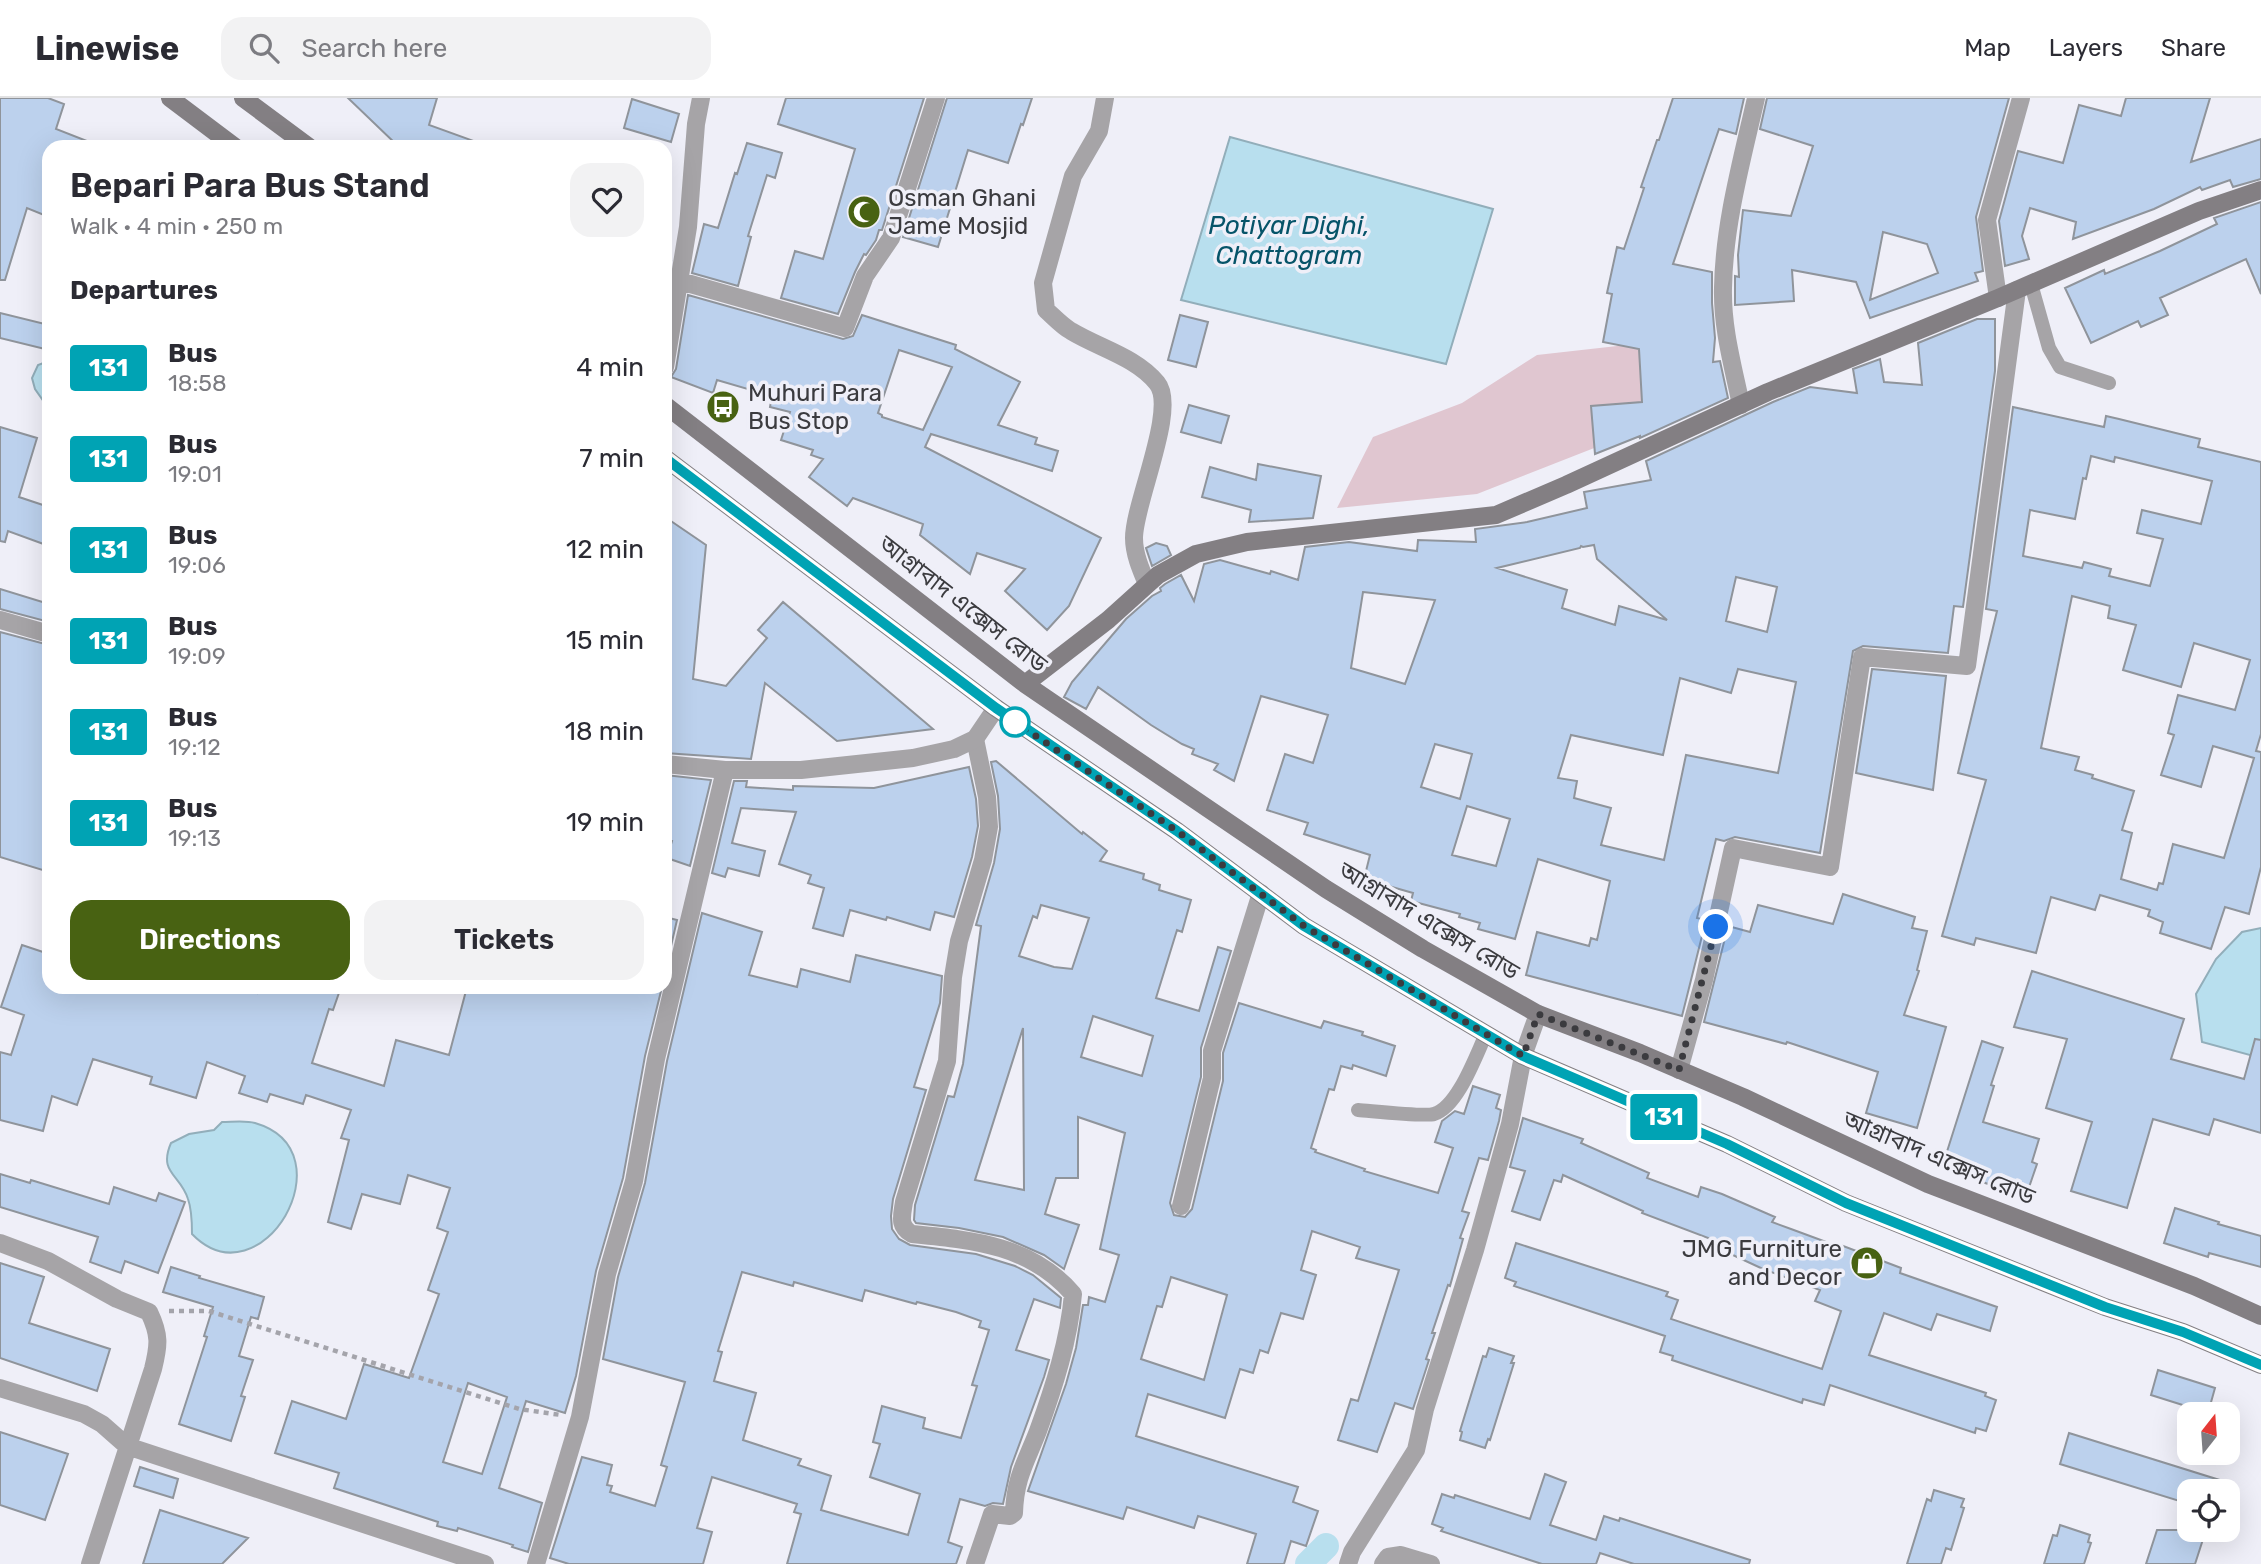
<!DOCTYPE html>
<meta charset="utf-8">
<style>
body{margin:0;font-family:Rubik,"Noto Sans Bengali",sans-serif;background:#f2f2f3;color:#2b2b33;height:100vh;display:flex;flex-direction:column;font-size:26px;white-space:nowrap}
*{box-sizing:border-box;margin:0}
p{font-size:23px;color:#7c7c81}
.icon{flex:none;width:38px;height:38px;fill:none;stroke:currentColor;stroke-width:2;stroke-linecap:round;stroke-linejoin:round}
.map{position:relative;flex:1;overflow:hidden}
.drawer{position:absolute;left:42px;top:42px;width:630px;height:854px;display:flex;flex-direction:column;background:#fff;border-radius:21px;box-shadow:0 7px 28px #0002}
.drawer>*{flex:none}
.badge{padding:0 14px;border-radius:5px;font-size:24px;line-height:46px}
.needle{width:46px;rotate:17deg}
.tools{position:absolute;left:2177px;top:1304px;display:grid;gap:14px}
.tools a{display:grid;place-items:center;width:63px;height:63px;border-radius:14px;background:#fff;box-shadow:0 7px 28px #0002;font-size:35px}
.you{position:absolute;width:35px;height:35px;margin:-18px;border:5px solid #fff;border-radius:50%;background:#1a73e8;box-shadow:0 0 0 10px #1a73e833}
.map>.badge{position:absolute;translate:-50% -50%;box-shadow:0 0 0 4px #fff}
h2{padding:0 28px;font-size:26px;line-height:63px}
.round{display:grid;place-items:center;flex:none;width:74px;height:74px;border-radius:21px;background:#f2f2f3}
.head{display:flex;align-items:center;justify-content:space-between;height:119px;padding:0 28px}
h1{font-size:33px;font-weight:600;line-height:52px}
.button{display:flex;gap:14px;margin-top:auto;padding:14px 28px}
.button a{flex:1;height:80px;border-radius:21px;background:#486212;color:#fff;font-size:28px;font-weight:600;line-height:80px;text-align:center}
.button a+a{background:#f2f2f3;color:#2b2b33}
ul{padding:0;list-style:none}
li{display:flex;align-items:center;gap:21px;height:91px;padding:0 28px}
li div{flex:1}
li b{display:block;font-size:26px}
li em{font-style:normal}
li .badge{min-width:77px;font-weight:700;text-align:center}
header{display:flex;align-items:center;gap:42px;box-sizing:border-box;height:98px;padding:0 35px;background:#fff;border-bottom:2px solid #e1e1e2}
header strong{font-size:33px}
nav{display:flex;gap:38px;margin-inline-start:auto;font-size:24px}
.search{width:490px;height:63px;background:#f2f2f3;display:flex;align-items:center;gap:18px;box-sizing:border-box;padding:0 24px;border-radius:21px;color:#7c7c81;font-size:26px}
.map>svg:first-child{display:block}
.green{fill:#e0c6d0}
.water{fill:#b8dfee;stroke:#92aeba;stroke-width:2}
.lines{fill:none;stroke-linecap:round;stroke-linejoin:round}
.canal{stroke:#b8dfee;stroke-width:26}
.building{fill:#bcd1ed;stroke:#8f949b;stroke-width:2;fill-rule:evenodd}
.path{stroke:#a4a4ab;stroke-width:4.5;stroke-dasharray:5 5;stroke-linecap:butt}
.service{stroke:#a6a4a7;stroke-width:14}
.minor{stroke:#a6a4a7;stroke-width:18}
.tertiary{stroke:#a6a4a7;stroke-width:18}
.secondary{stroke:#837f83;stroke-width:18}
.line-casing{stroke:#fff;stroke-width:16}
.line{stroke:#00a3b4;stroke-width:10}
.walk{stroke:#3b3b3f;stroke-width:7;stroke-dasharray:0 12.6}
.stop-dot{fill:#fff;stroke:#00a3b4;stroke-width:3.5}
.labels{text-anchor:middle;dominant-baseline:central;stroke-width:7;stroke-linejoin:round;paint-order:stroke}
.poi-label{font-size:24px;fill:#3b3b3f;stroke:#efeff8;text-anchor:start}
.street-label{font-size:24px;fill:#3b3b3f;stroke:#efeff8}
.water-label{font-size:26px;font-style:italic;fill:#065469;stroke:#efeff8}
</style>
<header>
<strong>Linewise</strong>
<div class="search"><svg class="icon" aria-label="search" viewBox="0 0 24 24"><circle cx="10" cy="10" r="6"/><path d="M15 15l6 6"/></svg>Search here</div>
<nav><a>Map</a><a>Layers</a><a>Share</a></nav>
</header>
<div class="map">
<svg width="2261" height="1466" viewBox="0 0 2261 1466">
<rect width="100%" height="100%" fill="#efeff8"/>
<path class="green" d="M1644,245L1658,325L1477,396L1337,410L1373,339L1462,305L1537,257Z"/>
<path class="water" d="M1230,39L1493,111L1446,266L1181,202Z
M49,263V311L35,291L32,280L38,267Z
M2261,830V960L2202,944L2196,896L2216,861L2242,834Z
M222,1024C232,1024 245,1022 255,1025C351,1053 261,1207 192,1136C192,1124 192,1112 188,1101C180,1076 158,1075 171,1045L189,1036L214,1032Z"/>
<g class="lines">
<path class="canal" d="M1308,1466L1326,1448"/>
</g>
<path class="building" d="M0,0H48L64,6L56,31L97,47V49H49V119L27,110L5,182H0Z
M348,0H437L429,27L482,46L481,49H399Z
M786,0H924L882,132H879L876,142L866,157L864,156L855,174L838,216L781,200L795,153L823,161L855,51L778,26Z
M947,0H1032L1023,27L1021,26L1008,65L968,52L938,149L903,139Z
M1673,0H1744L1736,36L1719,31L1673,166L1712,174V205L1715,240L1713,264L1720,263L1728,300L1640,340V338L1595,356L1591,308L1642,304L1639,251L1603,244L1612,196L1607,195L1617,149L1624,151L1644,90L1641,89L1657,42H1659Z
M1767,0H2009L1976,119L1983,173L1975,175L1978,183L1870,220L1856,184L1792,172L1794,203L1735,207V178L1739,179L1738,157L1743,112L1791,118L1813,48L1760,31ZM1883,134L1927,146L1938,175L1870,202Z
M2126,0H2210L2191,64L2261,41V81L2233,89L2230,82L2202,92L2200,89L2154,111L2073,141L2076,124L2030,110L2022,138L2029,161L2005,168L1999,123L2018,53L2063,65L2079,7L2121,18Z
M632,1L679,16L671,44L624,30Z
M747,45L782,55L775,80L767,77L748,138L751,139L738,188L692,175L704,126L718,130L735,75L737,76Z
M2261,104V196L2246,161L2160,200L2168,217L2141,229L2138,223L2091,245L2065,190L2104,172L2105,176L2160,153L2217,126L2214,120Z
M665,162L671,163L665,199Z
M688,197L843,241L853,238L862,217L956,247L955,251L1020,284L998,327L1037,340L1035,346L1058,353L1052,373L931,336L925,349L1101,440L1069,508L1047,532L1005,493L1025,471L977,455L970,476L920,437L923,426L853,400L847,408L809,379L823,361L811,357L813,352L781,342L790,314L770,309L772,298L717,282L713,295L671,279L676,271ZM899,252L952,269L923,332L882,319V317L878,315Z
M0,215L49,227V252L0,240Z
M1180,217L1208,224L1196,269L1168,262Z
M1977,221H1995V273L1963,509L1954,508L1948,555L1863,548L1853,553L1820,755L1735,739L1724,743L1716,741L1697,820L1706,822L1682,918L1526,877L1537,834L1589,848L1591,840L1597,842L1610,783L1538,761L1515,841L1478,831L1480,825L1459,819L1460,816L1411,803L1413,795L1364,781L1370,757L1304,736L1308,725L1267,712L1285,656L1313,665L1328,617L1261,598L1234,683L1214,672L1218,666L1192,656L1194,651L1182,646L1151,627L1098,589L1086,611L1064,599L1072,584L1126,521L1152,498L1161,493L1160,490L1165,486L1181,477L1194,503L1204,466L1220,462L1270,476L1271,473L1298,482L1305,449L1349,444L1417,453L1418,442L1476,444L1475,431L1527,424L1587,410L1584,394L1651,382L1646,363L1773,304L1810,289L1857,295L1853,271L1880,261L1884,284L1922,287L1918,245ZM1594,447L1597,461L1667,522L1619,508L1615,527L1562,510L1567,492L1497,470L1580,450L1581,448L1583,449ZM1736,479L1777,489L1767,534L1726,523ZM1363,494L1435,502L1405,586L1351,570ZM1738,571L1796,584L1778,675L1686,657L1664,762L1601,747L1611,710L1574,700L1577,683L1558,680L1571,637L1663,657L1680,580L1731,595ZM1435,646L1472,656L1460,701L1421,689ZM1467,708L1510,721L1496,768L1452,757Z
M1189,307L1229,318L1221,345L1181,334Z
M2013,309L2104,329L2106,318L2119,321L2200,341L2198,349L2261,364V636L2256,653L2261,654V769L2249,816L2225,809L2211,851L2160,835L2163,824L2148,818L2150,812L2100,797L2095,812L2051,799L2036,855L1976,840L1974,847L1942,838L1986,682L1958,675L1997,513L1986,511ZM2091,358L2114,364L2115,359L2212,383L2201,426L2142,412L2137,435L2163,441L2150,488L2109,478L2111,471L2084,464L2082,470L2023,458L2030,412L2075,421L2083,380L2086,381ZM2072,498L2110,508L2108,520L2136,527L2123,572L2181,589L2194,545L2250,562L2235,612L2178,597L2168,635L2174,637L2161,677L2201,689L2213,648L2254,660L2224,760L2173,746L2163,786L2159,785L2157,792L2121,781L2132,735L2122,732L2134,693L2092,680L2093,677L2075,672L2079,659L2041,650Z
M0,329L37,340L19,399L49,409V448L8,433L5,444L0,443Z
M1258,366L1321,378L1313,420L1249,424L1251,412L1202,399L1210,369L1256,382Z
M665,419L706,447L693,581L726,588L767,540L758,532L783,504L933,631L837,643L765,585L751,661L665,655Z
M1156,445L1167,448L1171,457L1152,468L1146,450Z
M0,491L49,506V524L0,511Z
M0,534L49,547V563L45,582L49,583V774L0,759Z
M1872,571L1946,578L1933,692L1856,675Z
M996,663L1082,736L1083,734L1107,753L1100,763L1144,776L1143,781L1160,787L1159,792L1191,802L1182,834L1177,832L1156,900L1199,913L1218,849L1231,853L1201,950V979L1170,1105L1174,1117L1185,1119L1192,1111L1223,983V955L1239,905L1321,930L1324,923L1363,934L1362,937L1395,948L1386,978L1353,967L1352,971L1341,968L1334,992L1329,991L1311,1050L1316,1052L1315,1054L1365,1071L1364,1073L1438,1095L1453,1050L1435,1044L1442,1023L1455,1013L1464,1016L1473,988L1500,997L1496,1010L1501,1012L1499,1023L1488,1062L1479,1060L1462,1113L1469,1115L1460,1140L1463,1141L1450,1188L1448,1187L1432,1235H1435L1426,1261L1429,1262L1413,1311L1395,1305L1377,1354L1338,1342L1351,1301L1358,1303L1399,1172L1356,1160L1360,1149L1312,1133L1301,1172L1316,1177L1303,1221L1281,1215L1268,1255L1260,1252L1253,1275L1240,1271L1225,1320L1148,1296L1136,1338L1298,1389L1293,1404L1318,1413L1306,1448L1291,1443L1284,1466H1247L1256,1436L1198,1418L1194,1430L1127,1409L1123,1421L1028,1393L1066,1286L1076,1250L1083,1207H1088L1089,1199L1105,1204L1119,1157L1100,1151L1125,1035L1078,1019V1080H1056L1045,1116L1079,1127L1064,1171L1044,1157L1003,1139L959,1130L916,1125L914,1122L915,1107L948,998L954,999L963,966L981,828L976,827L994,765L1000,731L998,698L991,664ZM1041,807L1089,820L1072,871L1054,869L1019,858L1033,818L1037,820ZM1093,918L1153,938L1142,978L1081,959ZM1023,930L1024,1092L975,1082ZM1171,1179L1227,1197L1204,1282L1141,1261L1157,1208L1162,1209Z
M969,669L976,701L978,728L972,759L954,819L935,814L930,832L887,819L886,822L850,812L843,838L813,830L824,790L808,785L811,777L779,766L796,714L741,710L732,745L765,753L759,778L728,770L725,779L712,775L734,683H747L746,689L793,692V688L874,690Z
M665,677L711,682L690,768L667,760L672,743L665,741Z
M1843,796L1915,819L1912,830L1927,833L1917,872L1919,873L1904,917L1946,929L1917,1030L1866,1015L1878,974L1787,944L1786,946L1704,924L1728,828L1750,834L1758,807L1833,826Z
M702,815L762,834L749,877L797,889L801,871L850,884L856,857L942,878L940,905L914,989L926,992L893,1101L891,1118L892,1131L899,1141L910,1147L976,1156L1015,1168L1033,1177L1061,1200L1060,1210L1034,1201L1016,1252L1049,1262L1044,1279L1011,1369L1003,1406L993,1405L985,1408L960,1401L948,1444L962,1449L956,1466H787L801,1416L794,1414L797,1406L712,1379L697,1430L712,1434L703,1466H569L550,1460L582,1359L612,1367L607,1387L612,1388L610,1394L655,1408L667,1369L661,1367L685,1284L603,1261L618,1179L645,1085L667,963ZM742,1174L793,1188L794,1184L862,1203L865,1192L916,1206L917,1204L956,1214L981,1223L979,1229L989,1232L972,1287L977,1288L961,1340L923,1330L925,1320L882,1308L873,1344L880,1346L870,1379L920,1396L908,1437L821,1412L831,1378L798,1367L801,1361L743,1342L756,1295L714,1283L722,1254L718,1253Z
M665,819L677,822L665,874Z
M22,847L49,856V889H238L257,895L259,889H341L333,912L329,911L312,965L384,988L396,942L449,957L467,889H662L645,958L623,1080L596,1173L576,1278L565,1315L526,1303L499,1390L542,1405L528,1454L512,1449L513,1447L458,1430L457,1433L437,1428L438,1424L334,1390L339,1375L275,1355L292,1303L346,1321L364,1266L409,1280L439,1196L428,1192L448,1134L437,1130L450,1090L408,1077L400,1106L362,1096L351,1131L328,1124L349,1042L341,1040L351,1012L306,997L303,1006L270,996L267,1004L239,995L245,978L207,964L196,1000L150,986L152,979L93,961L77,1007L52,998L43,1033L0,1022V954L11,957L24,917L1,909ZM468,1285L507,1299L482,1376L443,1364Z
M2032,873L2184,921L2171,961L2244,981L2255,941L2261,942V1035L2214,1021L2209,1037L2153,1021L2127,1110L2071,1093L2092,1024L2046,1010L2067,941L2014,929Z
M1982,943L2003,950L1991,987L1994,988L1983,1024L2039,1041L2032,1064L2037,1066L2026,1098L1979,1083L1982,1075L1944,1063Z
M1523,1020L1583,1041L1581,1045L1649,1075L1647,1080L1698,1099L1701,1089L1722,1096L1775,1119L1772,1124L1791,1131L1837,1148L1838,1146L1901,1170L1900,1175L1997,1209L1990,1233L1937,1216L1931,1232L1884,1215L1869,1257L1986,1295L1985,1298L1996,1302L1986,1333L1976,1330L1975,1335L1830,1287L1824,1307L1803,1301L1802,1305L1672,1262L1673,1258L1660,1254L1665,1238L1514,1188L1516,1184L1505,1180L1516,1145L1668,1194L1666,1198L1678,1202L1671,1221L1822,1271L1841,1213L1815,1203L1820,1192L1763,1171L1709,1146L1711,1141L1642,1115L1643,1113L1563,1077L1561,1084L1554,1082L1540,1122L1512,1113L1525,1073L1510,1069Z
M0,1076L30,1085L31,1082L109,1106L114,1089L156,1103L159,1095L185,1104L158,1175L125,1163L121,1175L90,1164L98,1139L0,1109Z
M2175,1110L2219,1124L2218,1126L2261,1138V1169L2209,1155L2208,1159L2164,1145Z
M0,1165L44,1179L29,1225L110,1251L97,1293L0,1260Z
M171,1169L200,1178L199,1180L264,1199L258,1221L251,1219L239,1258L253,1262L241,1298L245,1299L231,1343L179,1326L207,1239L204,1238L213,1209L163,1194Z
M1489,1250L1514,1258L1511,1265H1514L1490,1342L1488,1341L1485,1350L1460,1342L1462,1334L1460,1333L1483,1258L1486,1259Z
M2158,1272L2215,1290L2208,1315L2151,1297Z
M0,1334L68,1356L45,1422L0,1407Z
M2069,1335L2226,1384L2223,1393H2189V1406L2060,1366Z
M140,1369L178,1381L173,1400L134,1388Z
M1545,1376L1566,1384L1550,1427L1596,1442L1604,1418L1619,1423L1620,1420L1750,1462L1749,1466H1634L1600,1455L1596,1466H1542L1441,1433L1443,1430L1432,1426L1442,1396L1454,1400L1455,1397L1530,1421Z
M1934,1392L1964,1401L1961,1409L1964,1410L1951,1452L1946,1450L1941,1466H1907L1927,1401L1931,1403Z
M160,1412L248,1440L222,1466H143Z
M2060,1427L2090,1437L2088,1444L2091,1445L2084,1466H2044L2053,1437L2057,1438Z
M2157,1432H2206L2195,1466H2146Z"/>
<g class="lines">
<path class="path" d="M169,1213H209L519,1311L561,1317"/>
<path class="service" d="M2031,186L2049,250L2060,269L2109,285
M1358,1012C1372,1013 1425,1019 1434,1016C1458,1009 1476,957 1486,936"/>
<path class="minor" d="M1105,0L1099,33L1073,78L1043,185L1046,212C1054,219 1062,228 1071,233C1099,250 1136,259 1157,285C1178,310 1134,405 1134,440C1134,456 1141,472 1147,486
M680,183L845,230L865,178L891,140L936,0
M1998,200L1987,122L2021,0
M665,269L688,129L696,26L701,0
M1741,307C1733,268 1722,230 1723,190C1724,126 1742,62 1756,0
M975,641L987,699L989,729L983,762L959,843L953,879L947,963L904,1104C902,1118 898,1128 912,1136C973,1142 1031,1147 1073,1196C1069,1242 1054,1289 1038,1333C1026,1364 1015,1380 1014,1415L1010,1418L992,1416L975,1466
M1679,972L1704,882L1733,750L1830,769L1862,559L1967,568L2017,192
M1181,1108L1212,980V953L1261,795
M0,1145L48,1163L117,1201L149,1214C160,1237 159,1247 153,1271L90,1466
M0,1290L84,1316L102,1326L127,1348L485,1466
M536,1466L580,1319L607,1176L634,1083L656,961L725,672
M1348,1466L1352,1454L1416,1352L1425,1311L1475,1152L1510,1026L1523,958L1538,916
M1383,1466L1388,1459L1401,1457L1431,1466"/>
<path class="tertiary" d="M0,522L49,536
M665,666L725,672H801L913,660L954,651L975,641L996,610"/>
<path class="secondary" d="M170,0L235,49
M243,0L309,49
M665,307L1025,586L1326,791L1423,851L1538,916L1640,955L1743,999L1928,1086L2194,1188L2261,1218
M665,360L996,610L1177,733L1304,828L1523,958L1727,1046L1846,1105L2105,1209L2183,1234L2261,1267
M1025,586L1108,522L1158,477L1196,456L1247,444L1496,417L1566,387L1768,294L1998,200L2199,113L2261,92"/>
</g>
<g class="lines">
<defs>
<path id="line" d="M665,360L996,610L1177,733L1304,828L1523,958L1727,1046L1846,1105L2105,1209L2183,1234L2261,1267"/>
</defs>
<use href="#line" class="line-casing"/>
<use href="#line" class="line"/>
<path class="walk" d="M1015,624L1177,733L1304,828L1523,958L1538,916L1679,972L1716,829"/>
</g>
<defs>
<symbol id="mosque-disc" viewBox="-11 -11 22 22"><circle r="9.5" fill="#486212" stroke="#efeff8"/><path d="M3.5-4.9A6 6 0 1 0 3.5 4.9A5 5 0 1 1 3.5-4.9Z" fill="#fff"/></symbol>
<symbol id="bus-disc" viewBox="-11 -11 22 22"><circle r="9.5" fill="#486212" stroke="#efeff8"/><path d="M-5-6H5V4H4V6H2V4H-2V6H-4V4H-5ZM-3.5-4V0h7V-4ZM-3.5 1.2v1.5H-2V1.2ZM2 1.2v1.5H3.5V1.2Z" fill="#fff"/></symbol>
<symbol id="shop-disc" viewBox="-11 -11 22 22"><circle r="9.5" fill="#486212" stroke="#efeff8"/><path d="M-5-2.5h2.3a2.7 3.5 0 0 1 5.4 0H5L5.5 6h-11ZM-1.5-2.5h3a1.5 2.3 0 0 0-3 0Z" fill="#fff"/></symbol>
</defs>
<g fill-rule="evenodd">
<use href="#mosque-disc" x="845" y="95" width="38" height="38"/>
<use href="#bus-disc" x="704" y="290" width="38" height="38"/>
<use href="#shop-disc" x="1848" y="1146" width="38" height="38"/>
</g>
<circle class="stop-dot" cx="1015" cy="624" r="14"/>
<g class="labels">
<g class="poi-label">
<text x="888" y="100">Osman Ghani<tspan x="888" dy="28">Jame Mosjid</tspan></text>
<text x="748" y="295">Muhuri Para<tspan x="748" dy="28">Bus Stop</tspan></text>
<text x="1842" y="1151" text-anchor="end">JMG Furniture<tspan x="1842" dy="28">and Decor</tspan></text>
</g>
<g class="street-label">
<text transform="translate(963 506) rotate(38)">আগ্রাবাদ এক্সেস রোড</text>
<text transform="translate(1429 823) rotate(31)">আগ্রাবাদ এক্সেস রোড</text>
<text transform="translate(1939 1060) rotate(23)">আগ্রাবাদ এক্সেস রোড</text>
</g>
<g class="water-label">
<text x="1289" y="127">Potiyar Dighi,<tspan x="1289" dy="30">Chattogram</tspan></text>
</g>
</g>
</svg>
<div class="tools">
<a><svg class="needle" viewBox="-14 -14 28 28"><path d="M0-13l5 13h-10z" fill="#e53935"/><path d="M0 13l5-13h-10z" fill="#7c7c81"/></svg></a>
<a><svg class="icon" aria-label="locate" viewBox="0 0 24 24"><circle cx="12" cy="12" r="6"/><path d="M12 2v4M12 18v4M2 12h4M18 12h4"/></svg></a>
</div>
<div class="you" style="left:1716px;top:829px"></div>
<b class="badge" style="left:1664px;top:1019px;background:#00a3b4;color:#fff">131</b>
<section class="drawer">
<div class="head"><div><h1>Bepari Para Bus Stand</h1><p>Walk · 4 min · 250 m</p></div><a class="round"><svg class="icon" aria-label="heart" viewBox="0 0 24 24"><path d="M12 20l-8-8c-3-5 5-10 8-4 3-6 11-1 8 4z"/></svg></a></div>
<h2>Departures</h2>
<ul>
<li><span class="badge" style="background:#00a3b4;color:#fff">131</span><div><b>Bus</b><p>18:58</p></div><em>4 min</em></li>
<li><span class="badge" style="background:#00a3b4;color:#fff">131</span><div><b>Bus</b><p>19:01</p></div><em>7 min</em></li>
<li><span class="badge" style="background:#00a3b4;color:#fff">131</span><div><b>Bus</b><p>19:06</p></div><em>12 min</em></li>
<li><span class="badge" style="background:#00a3b4;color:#fff">131</span><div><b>Bus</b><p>19:09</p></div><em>15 min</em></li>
<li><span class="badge" style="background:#00a3b4;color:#fff">131</span><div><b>Bus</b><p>19:12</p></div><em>18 min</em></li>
<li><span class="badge" style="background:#00a3b4;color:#fff">131</span><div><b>Bus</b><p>19:13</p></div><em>19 min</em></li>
</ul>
<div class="button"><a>Directions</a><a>Tickets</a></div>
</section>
</div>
